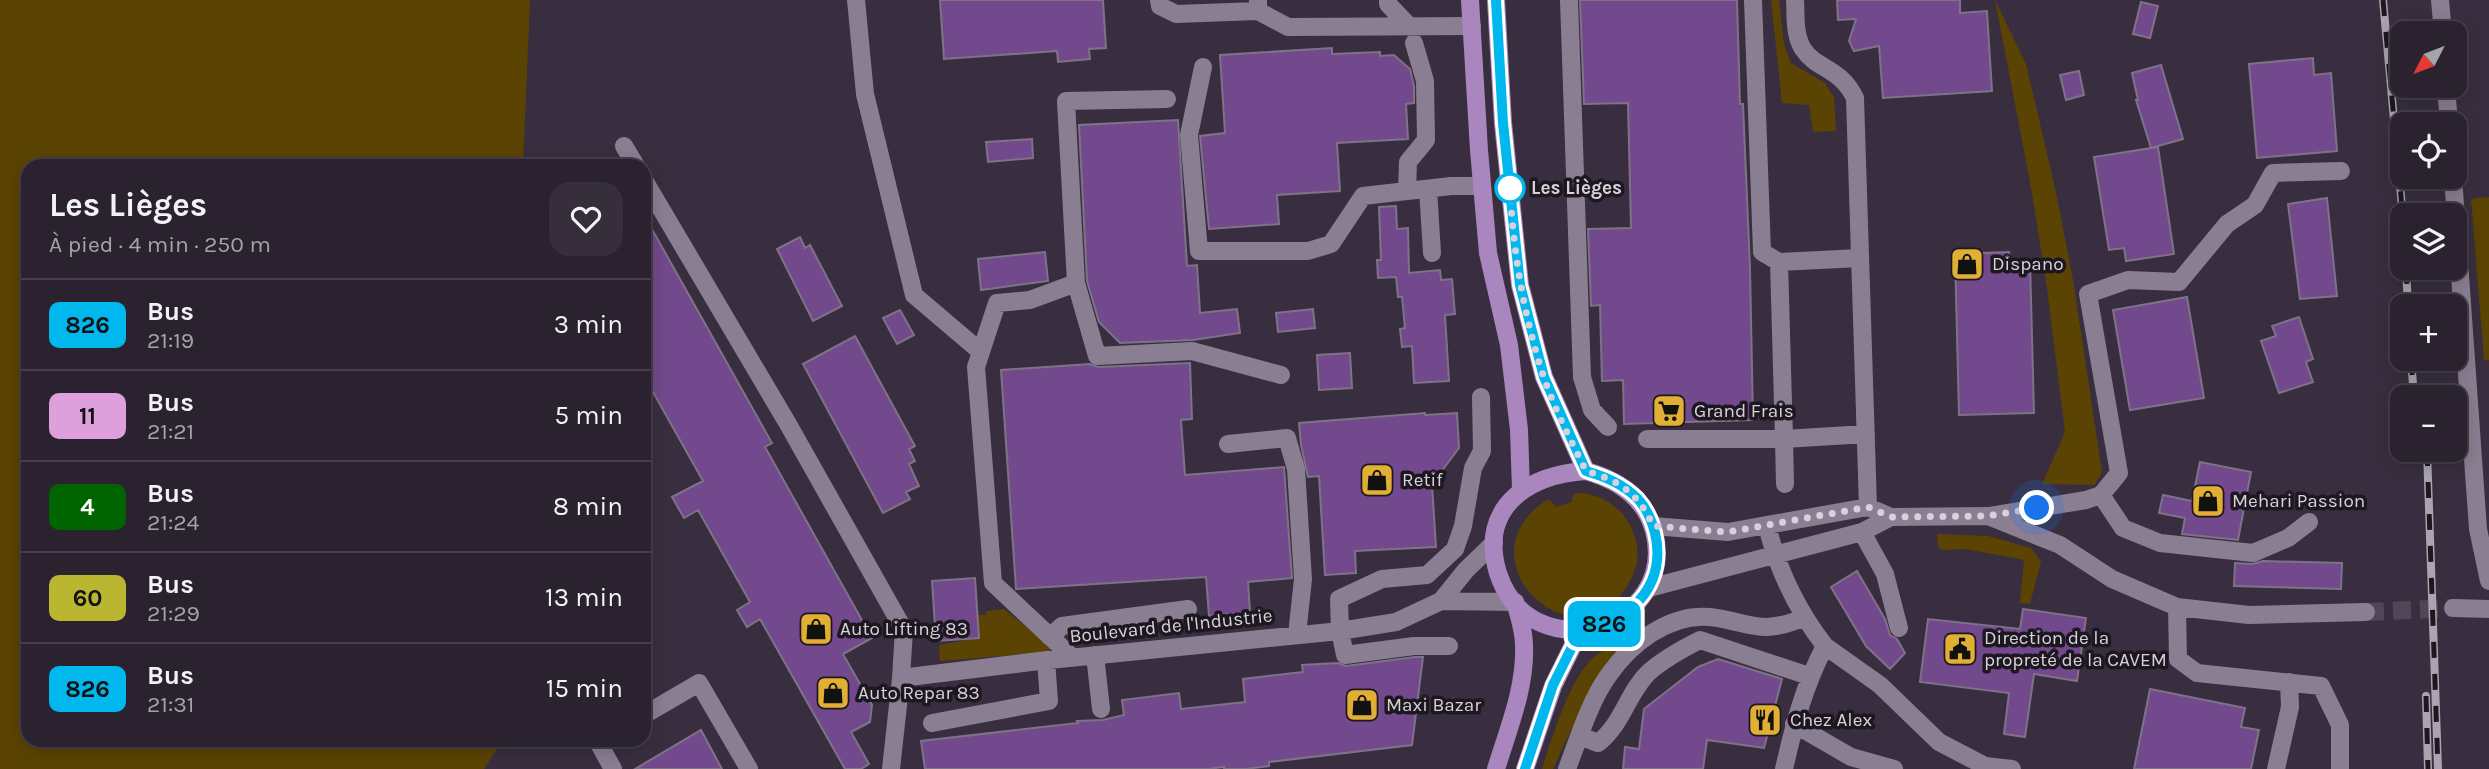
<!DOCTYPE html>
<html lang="fr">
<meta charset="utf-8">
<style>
body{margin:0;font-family:Karla,sans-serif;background:#362f3b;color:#f1f3f6;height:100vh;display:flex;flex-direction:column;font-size:26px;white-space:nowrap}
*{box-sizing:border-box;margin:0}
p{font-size:23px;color:#a5a4aa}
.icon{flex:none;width:38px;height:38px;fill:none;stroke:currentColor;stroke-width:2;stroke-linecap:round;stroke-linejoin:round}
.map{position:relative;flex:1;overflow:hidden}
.side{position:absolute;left:21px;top:159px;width:630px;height:588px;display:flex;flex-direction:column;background:#2a222f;border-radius:21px;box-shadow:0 4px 18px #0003,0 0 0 2px #463f4b}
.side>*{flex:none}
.badge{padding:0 14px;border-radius:10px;font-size:24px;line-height:46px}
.needle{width:46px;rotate:228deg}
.tools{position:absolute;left:2390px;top:21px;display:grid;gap:14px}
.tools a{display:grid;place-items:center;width:77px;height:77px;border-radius:14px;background:#2a222f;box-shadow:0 4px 18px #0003,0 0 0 2px #463f4b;font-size:35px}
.you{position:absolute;width:35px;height:35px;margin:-18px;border:5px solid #fff;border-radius:50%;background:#1a73e8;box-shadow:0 0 0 10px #1a73e833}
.map>.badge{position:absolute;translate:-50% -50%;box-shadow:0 0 0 4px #fff}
.round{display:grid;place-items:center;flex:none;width:74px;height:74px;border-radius:21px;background:#362f3b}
.headline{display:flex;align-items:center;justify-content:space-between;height:119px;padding:0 28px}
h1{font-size:33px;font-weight:700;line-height:52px}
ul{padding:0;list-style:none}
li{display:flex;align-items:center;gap:21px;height:91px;padding:0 28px;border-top:2px solid #463f4b}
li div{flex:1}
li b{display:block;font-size:26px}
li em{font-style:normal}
li .badge{min-width:77px;font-weight:700;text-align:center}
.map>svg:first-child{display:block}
.green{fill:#5b4303}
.building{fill:#72498c;stroke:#7e7386;stroke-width:2}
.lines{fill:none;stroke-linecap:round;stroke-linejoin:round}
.minor-tunnel{stroke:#504657;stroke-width:18;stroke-dasharray:18 9;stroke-linecap:butt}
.minor{stroke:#8a7f92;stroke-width:18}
.major{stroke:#a987be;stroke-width:18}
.rail-casing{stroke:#aba4b0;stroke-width:8}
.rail{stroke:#1d1820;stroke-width:5;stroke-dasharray:16;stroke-linecap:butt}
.line-casing{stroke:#fff;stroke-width:16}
.line{stroke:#00b7ee;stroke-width:10}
.walk{stroke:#d7d1dc;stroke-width:7;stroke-dasharray:0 12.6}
.stop-dot{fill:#fff;stroke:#00b7ee;stroke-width:3.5}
.labels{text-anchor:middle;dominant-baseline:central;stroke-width:7;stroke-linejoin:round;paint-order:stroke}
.stop-label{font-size:19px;font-weight:bold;fill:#d7d1dc;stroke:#1d1820;text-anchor:start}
.poi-label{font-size:19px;fill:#d7d1dc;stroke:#1d1820;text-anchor:start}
.street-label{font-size:19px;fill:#d7d1dc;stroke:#1d1820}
</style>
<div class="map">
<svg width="2489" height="769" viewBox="0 0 2489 769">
<rect width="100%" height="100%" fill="#382e3f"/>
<path class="green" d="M0,0H530L523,166H28V740H503L484,769H0Z
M1771,0H1779L1784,44L1791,63L1825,83L1834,98L1836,131L1813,132L1809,105L1782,103Z
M1995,0L2026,64L2056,192L2073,280L2102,472L2095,485L2042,484L2065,432L2047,288L2031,187Z
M2489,197V360H2484L2471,199Z
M1584,493C1609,498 1626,511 1634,535C1641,554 1637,570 1627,586C1577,671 1455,559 1548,499L1557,507L1572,502L1573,494Z
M1937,534L1988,536L2031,548L2041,561L2030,604L2020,603L2024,560L1966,549L1942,550L1938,546Z
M1004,609L1050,646V652L940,661L939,645L979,638L977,615H986V611Z
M1627,642C1596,682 1573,723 1553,769H1542C1552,738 1572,668 1601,652C1609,648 1618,646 1627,642Z"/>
<path class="building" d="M940,0H1103L1106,48L1089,49L1090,59L1058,62L1057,51L944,59Z
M1580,0H1737L1740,104H1743L1750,268L1753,420L1624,424L1623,380L1602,381L1600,305L1591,306L1588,229L1631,228L1628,103L1584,104Z
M1837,0H1960V13L1987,11L1992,91L1883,98L1879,46L1854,51L1849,41L1856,19L1838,20Z
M2141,2L2158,6L2150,38L2133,34Z
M1332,48V54L1380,52V56L1394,55L1410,69L1414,86V103L1406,104L1408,139L1337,143L1340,191L1277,195L1279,224L1209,229L1200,136L1225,133L1220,55Z
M2313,58L2314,75L2331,73L2337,151L2257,158L2249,64Z
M2161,65L2183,139L2151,148L2136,100H2138L2132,73Z
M2079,71L2084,95L2066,100L2060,75Z
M1178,120L1187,266L1197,265L1200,313L1237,309L1240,333L1193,340L1120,343L1099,322L1087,281L1079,125Z
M1032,139L1033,158L988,162L986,142Z
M2158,147L2174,254L2126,261L2124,248L2109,250L2094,157Z
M2327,198L2337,296L2300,299L2288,204Z
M1396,206L1397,229L1408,228L1409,273L1440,270L1441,280L1452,279L1455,314L1445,315L1449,381L1414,383L1412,346L1402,347L1400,329L1405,328L1402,297H1398L1396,277L1378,278L1377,260H1381L1379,207Z
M644,215L772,443L765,447L872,638L843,654L872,705L870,722L851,732L869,764L861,769H845L760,619L747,627L737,610L750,602L698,510L684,518L672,497L703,481L644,376Z
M800,237L805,248L810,245L842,306L813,321L777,249Z
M1045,252L1048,281L981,290L978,259Z
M2009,252L2010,261H2030L2034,413L1959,415L1955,254Z
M2187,297L2204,398L2130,410L2113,310Z
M1313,309L1315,328L1278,332L1276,313Z
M900,310L914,335L897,344L883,318Z
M2299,317L2313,359L2306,362L2313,382L2279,393L2261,341L2276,336L2272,326Z
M855,336L915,446L909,449L915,461L909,464L919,486L906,492L910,499L883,513L803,364Z
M1350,353L1352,388L1319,390L1317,355Z
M1190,363L1192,419L1181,420L1185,475L1284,467L1292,578L1248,582L1250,612L1209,616L1206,577L1016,589L1001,370L1090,364L1098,367Z
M1425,413V415L1457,413L1459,448L1432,484L1436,547L1355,551L1356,573L1325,575L1319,476L1308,477L1301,445L1299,423Z
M2200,462L2251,472L2238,540L2182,534L2185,518L2159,513L2163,495L2192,501Z
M2263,561L2342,563L2341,589L2234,586L2235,563L2252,564Z
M1857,571L1885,619L1890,635L1897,639L1905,653L1890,669L1866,646L1831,587Z
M975,578L979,638L936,641L932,581Z
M2023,609L2086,618L2077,681L2034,674L2025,737L2004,734L2009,693L1920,682L1928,619L2020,629Z
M1415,657H1423L1412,745L1269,762V766L1246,769H1224V767L1208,769H925L921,741L1078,723L1077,721L1103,720L1124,715L1122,700L1179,693L1181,709L1245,702L1243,679L1303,672L1302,665L1338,663L1346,666Z
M1718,659L1782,679L1764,748L1707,740L1703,769H1623L1625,747L1639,749L1644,709L1698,667Z
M2150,689L2245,708L2241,727L2259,730L2251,769H2134Z
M701,730L722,769H635Z"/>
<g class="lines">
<path class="minor-tunnel" d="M2366,612L2453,608"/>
<path class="minor" d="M856,0L865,94L914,295L981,352
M1159,0L1160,6L1176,14L1258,11
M1258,0V11L1288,27L1472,26
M1388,0V4L1409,26
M1569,0L1582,377L1592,410L1608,427
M1753,0L1762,252L1779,262
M1795,0C1796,16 1794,35 1803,49C1817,70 1840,67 1855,98L1868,507
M2440,0L2443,33
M1203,67L1189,135L1199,251H1308L1331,244L1363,196L1451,186H1482
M2446,86L2449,124
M624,146L636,166
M2453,177L2478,529L2489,581
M644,180L788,424L904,630L901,678L891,769
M1428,189L1432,253
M1407,191L1408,162L1426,140L1425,81L1414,43
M1076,283L1097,356L1192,351L1281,375
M1647,439H1784L1779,262L1860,258
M1228,444L1287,438L1296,469L1303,579L1297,635
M1785,484L1784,439L1866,434
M2101,495L2123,528L2160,543L2253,553L2288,538L2309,522
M1990,516L2086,500L2101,495L2119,473L2088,294L2128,280L2179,282L2227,224L2255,205L2273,173L2341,171
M1653,526L1728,532L1868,507L1891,517L1988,516L2060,545L2112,579L2177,607L2249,615L2366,612
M1767,526C1778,570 1797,610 1825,646C1804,686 1794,725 1784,769
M1862,532L1885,574L1899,628
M1649,588L1862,532L1891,517
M1441,601L1466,570L1494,543
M2177,607L2178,659L2197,673L2321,686L2340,725V769
M2453,608L2489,609
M1050,637L1062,626L1188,609
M1449,646H1414L1345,655L1340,631L1339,599L1382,579L1427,575L1455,549L1463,526L1473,468L1482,451L1481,397
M1825,646L1880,685L1939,742L1985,766L2012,769
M1095,655L1101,709
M1072,657L993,583L976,367L997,303L1030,300L1076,283L1066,101L1167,99
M901,678L1039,661L1340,631L1396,622L1441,601L1515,602
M644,715L699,683L749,769
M932,723L1049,701L1046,660
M1794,724L1851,757L1894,769
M1580,736L1598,743C1622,725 1628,692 1649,672C1664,659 1682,649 1700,640L1809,676
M600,740L598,742L613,769
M1567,769C1578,740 1590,701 1608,676C1630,644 1669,613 1710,617C1751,622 1759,636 1803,618
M2276,769L2290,707L2289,682"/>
<path class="major" d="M1470,0L1479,150L1488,253L1509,345L1519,430L1521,490
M1496,0L1503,123L1520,285L1544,377L1586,471
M1586,471C1618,480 1645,497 1654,531C1679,629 1530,673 1498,573C1478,508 1528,474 1586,471Z
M1496,769C1508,730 1526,687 1524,645C1524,630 1519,616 1515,602
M1525,769L1553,686L1580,631"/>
<defs>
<path id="rail" d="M2383,0L2403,218
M2406,268L2408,306
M2411,359L2414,397
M2427,450L2438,769
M2426,696L2428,769"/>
</defs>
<use href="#rail" class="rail-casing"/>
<use href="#rail" class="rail"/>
</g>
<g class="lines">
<defs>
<path id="line" d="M1496,0L1503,123L1520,285L1544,377L1586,471C1606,477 1623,484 1638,499C1646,508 1652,521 1655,533C1663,567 1651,596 1621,616C1609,624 1594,627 1580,631L1553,685L1525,769"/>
</defs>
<use href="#line" class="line-casing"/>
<use href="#line" class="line"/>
<path class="walk" d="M1510,188C1513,251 1524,318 1544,378C1555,410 1571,441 1586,471C1619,480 1639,494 1653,526L1728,532L1868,507L1891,517L1987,516L2037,508"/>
</g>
<defs>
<symbol id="shop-square" viewBox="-11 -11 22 22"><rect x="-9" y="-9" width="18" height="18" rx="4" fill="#e1af34" stroke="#1d1820"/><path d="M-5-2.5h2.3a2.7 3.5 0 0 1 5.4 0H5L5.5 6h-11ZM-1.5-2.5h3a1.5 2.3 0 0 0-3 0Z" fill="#111"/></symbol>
<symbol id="supermarket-square" viewBox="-11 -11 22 22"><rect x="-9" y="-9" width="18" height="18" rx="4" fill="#e1af34" stroke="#1d1820"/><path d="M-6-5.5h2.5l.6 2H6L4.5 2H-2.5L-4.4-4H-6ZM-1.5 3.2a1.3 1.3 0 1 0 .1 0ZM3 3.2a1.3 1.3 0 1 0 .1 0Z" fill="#111"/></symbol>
<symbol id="civic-square" viewBox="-11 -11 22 22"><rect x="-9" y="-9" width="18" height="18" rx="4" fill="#e1af34" stroke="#1d1820"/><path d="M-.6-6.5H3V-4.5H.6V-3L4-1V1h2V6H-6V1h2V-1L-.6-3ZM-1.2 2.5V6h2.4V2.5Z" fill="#111"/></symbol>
<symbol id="restaurant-square" viewBox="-11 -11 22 22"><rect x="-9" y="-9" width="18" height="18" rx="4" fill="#e1af34" stroke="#1d1820"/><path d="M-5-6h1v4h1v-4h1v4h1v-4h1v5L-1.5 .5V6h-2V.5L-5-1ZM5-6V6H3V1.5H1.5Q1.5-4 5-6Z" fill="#111"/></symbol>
</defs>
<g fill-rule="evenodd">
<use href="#shop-square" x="1948" y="245" width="38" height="38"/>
<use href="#supermarket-square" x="1650" y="392" width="38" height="38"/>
<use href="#shop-square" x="1358" y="461" width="38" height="38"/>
<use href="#shop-square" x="2189" y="482" width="38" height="38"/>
<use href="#shop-square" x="797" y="610" width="38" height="38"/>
<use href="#civic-square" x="1941" y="630" width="38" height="38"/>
<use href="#shop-square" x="814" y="674" width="38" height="38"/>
<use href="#shop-square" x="1343" y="686" width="38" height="38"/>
<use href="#restaurant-square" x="1746" y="701" width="38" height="38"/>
</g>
<circle class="stop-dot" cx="1510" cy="188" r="14"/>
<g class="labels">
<g class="stop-label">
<text x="1531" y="188">Les Lièges</text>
</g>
<g class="poi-label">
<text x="1992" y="264">Dispano</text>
<text x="1694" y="411">Grand Frais</text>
<text x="1402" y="480">Retif</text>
<text x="2232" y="501">Mehari Passion</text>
<text x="840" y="629">Auto Lifting 83</text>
<text x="1984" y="638">Direction de la<tspan x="1984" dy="22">propreté de la CAVEM</tspan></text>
<text x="858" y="693">Auto Repar 83</text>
<text x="1386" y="705">Maxi Bazar</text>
<text x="1790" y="720">Chez Alex</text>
</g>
<g class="street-label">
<text transform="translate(1171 626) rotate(-6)">Boulevard de l'Industrie</text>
</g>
</g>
</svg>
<div class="tools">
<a><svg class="needle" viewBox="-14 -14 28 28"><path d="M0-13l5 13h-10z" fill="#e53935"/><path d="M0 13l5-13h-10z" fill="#a5a4aa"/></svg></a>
<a><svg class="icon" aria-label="locate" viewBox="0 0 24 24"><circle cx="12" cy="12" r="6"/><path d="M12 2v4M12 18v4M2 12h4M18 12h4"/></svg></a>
<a><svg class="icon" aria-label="layers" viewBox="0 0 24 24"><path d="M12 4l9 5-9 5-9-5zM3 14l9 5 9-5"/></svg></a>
<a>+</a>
<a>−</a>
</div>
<div class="you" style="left:2037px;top:508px"></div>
<b class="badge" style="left:1604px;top:624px;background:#00b7ee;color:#111">826</b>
<section class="side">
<div class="headline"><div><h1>Les Lièges</h1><p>À pied · 4 min · 250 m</p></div><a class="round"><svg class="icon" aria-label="heart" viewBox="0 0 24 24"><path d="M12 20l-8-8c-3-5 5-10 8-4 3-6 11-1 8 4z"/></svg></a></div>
<ul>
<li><span class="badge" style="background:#00b7ee;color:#111">826</span><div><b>Bus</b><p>21:19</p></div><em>3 min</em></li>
<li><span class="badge" style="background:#dda0dd;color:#111">11</span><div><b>Bus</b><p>21:21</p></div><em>5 min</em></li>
<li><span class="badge" style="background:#006400;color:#fff">4</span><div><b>Bus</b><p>21:24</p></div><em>8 min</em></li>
<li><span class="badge" style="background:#bab62f;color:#111">60</span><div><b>Bus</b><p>21:29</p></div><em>13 min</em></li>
<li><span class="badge" style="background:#00b7ee;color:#111">826</span><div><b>Bus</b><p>21:31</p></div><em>15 min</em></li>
</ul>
</section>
</div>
